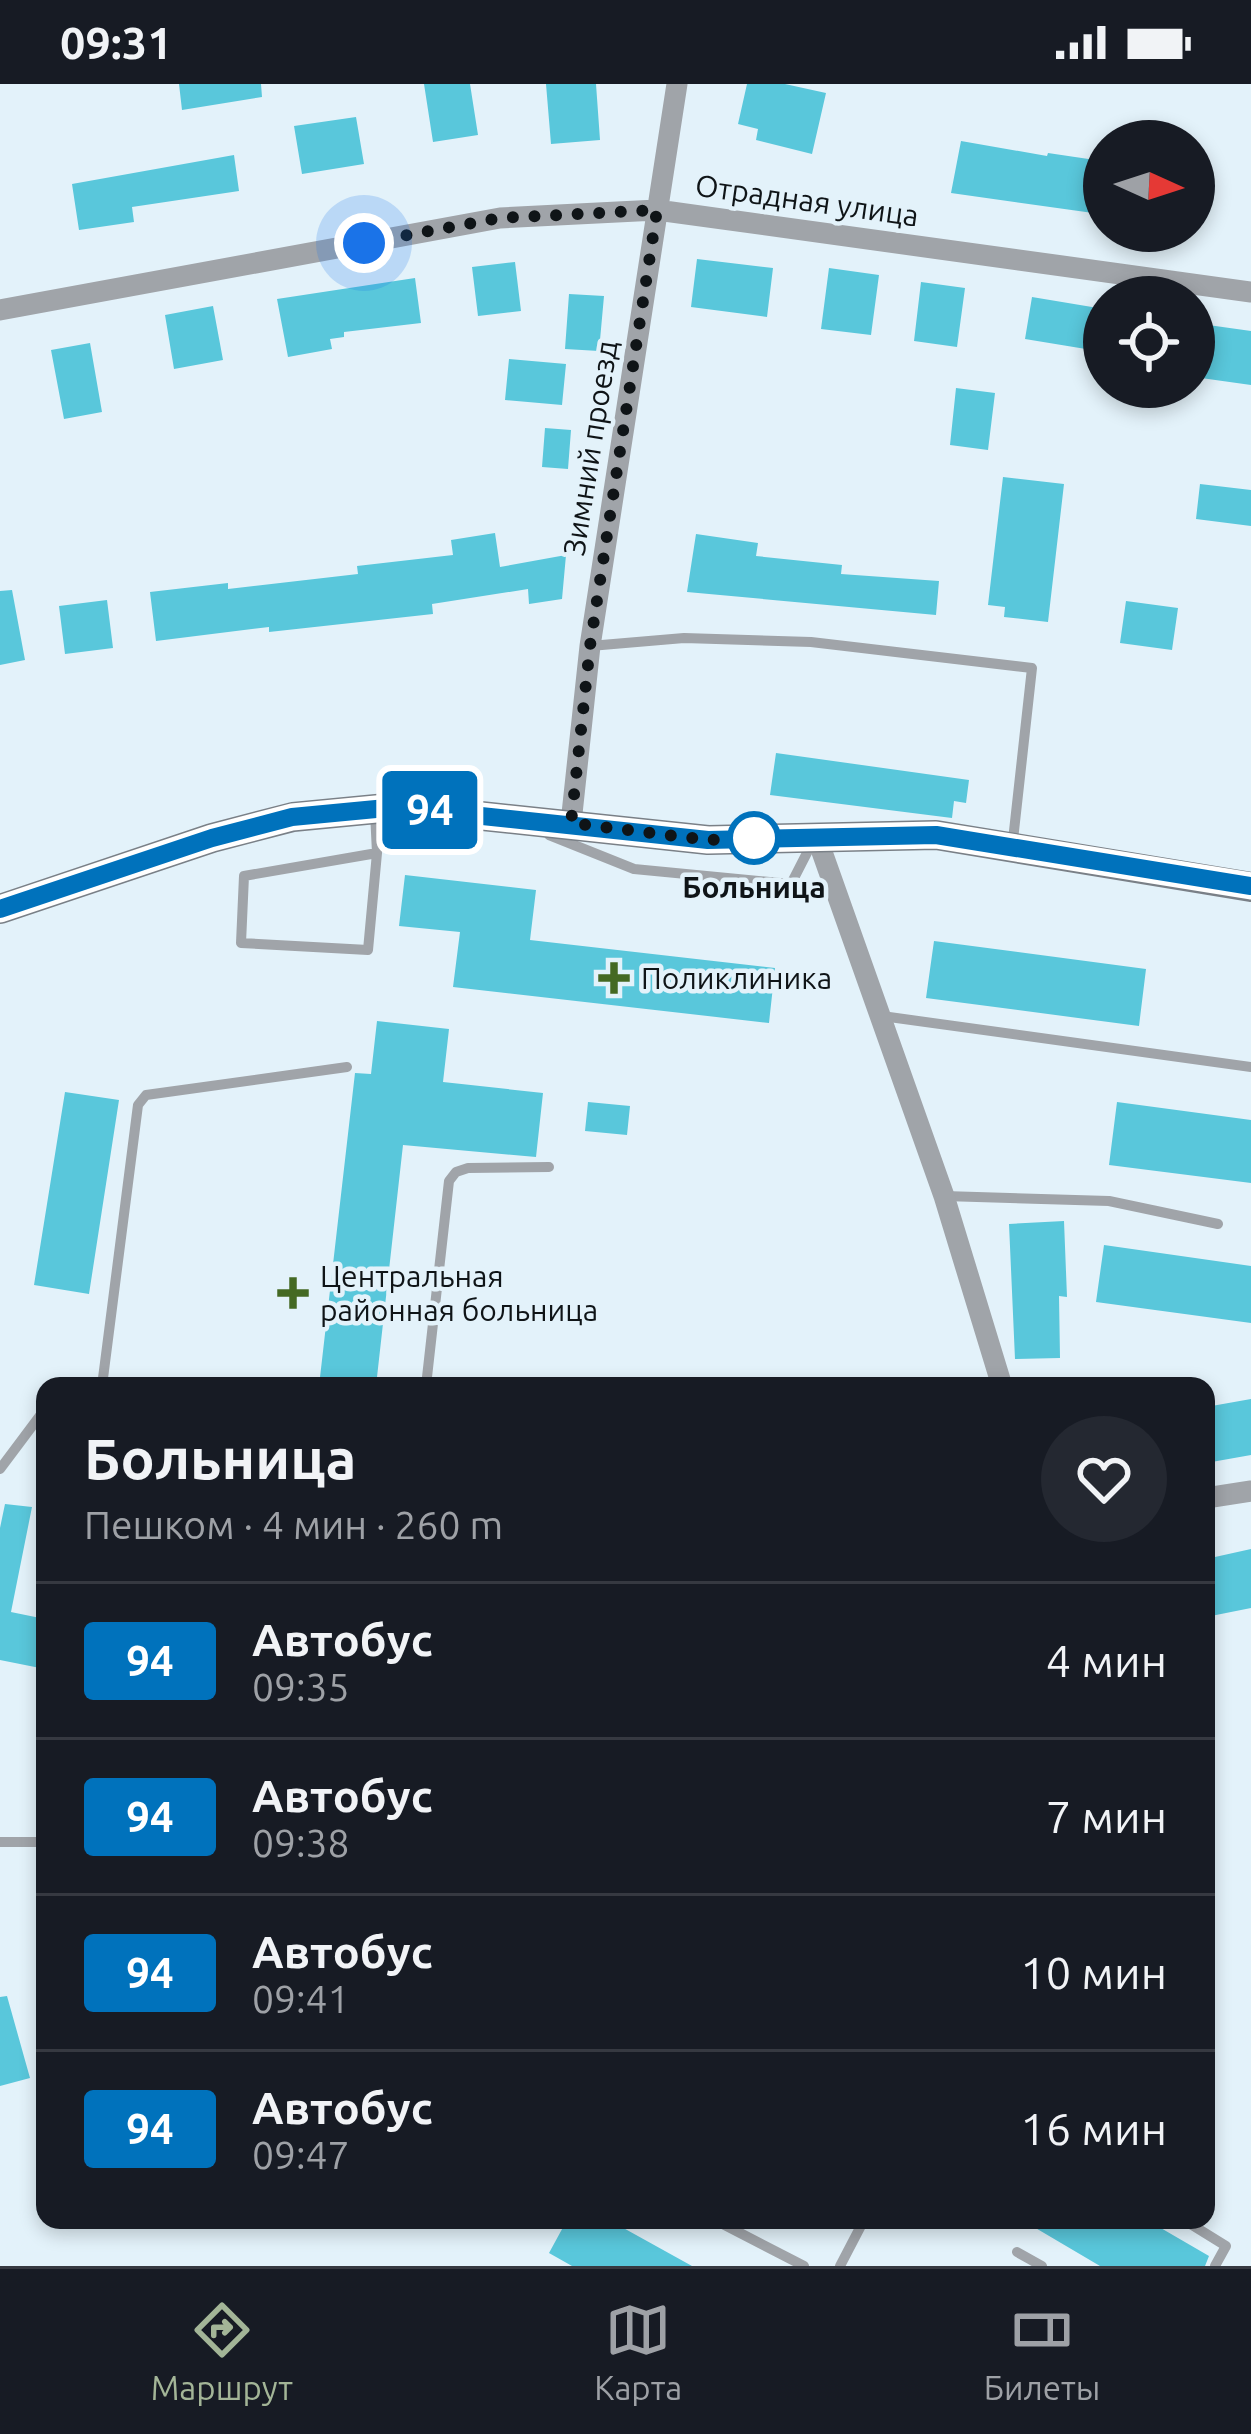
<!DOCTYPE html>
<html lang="ru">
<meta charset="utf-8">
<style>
body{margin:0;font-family:Ubuntu,sans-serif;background:#242831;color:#f1f3f6;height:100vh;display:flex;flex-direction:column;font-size:45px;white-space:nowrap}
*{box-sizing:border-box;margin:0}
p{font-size:39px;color:#9ea1a6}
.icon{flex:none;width:66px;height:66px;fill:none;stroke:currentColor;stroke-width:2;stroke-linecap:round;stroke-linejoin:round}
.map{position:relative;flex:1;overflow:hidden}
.side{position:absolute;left:36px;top:1293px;width:1179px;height:852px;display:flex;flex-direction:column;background:#171b24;border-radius:24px;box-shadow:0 6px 18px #0003}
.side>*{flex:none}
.badge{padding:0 24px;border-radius:9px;font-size:42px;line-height:78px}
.needle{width:78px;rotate:93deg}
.buttons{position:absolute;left:1083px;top:36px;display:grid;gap:24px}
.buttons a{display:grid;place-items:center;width:132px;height:132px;border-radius:50%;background:#171b24;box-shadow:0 6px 18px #0003;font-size:60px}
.you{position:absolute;width:60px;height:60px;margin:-30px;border:9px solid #fff;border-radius:50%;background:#1a73e8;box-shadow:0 0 0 18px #1a73e833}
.map>.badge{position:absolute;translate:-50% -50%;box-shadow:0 0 0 6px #fff}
.round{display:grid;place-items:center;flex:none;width:126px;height:126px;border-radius:63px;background:#242831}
.summary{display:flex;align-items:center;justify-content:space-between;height:204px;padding:0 48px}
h1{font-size:57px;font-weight:700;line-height:90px}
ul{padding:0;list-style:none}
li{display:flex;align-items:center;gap:36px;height:156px;padding:0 48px;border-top:3px solid #363941}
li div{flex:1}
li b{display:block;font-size:45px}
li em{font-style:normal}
li .badge{min-width:132px;font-weight:700;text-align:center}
.status{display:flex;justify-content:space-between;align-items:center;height:84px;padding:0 60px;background:#171b24;direction:ltr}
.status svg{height:33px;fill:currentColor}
.tabs{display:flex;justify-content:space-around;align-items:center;height:168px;border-top:3px solid #363941;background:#171b24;font-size:33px;color:#9ea1a6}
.tabs a{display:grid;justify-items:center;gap:6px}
.tabs .current{color:#a3b597}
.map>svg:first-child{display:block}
.building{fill:#59c7db}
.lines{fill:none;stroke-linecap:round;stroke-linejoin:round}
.lane{stroke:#a0a4a9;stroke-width:10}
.street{stroke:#a0a4a9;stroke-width:21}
.secondary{stroke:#7a8087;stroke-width:30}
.line-casing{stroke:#fff;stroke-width:27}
.line{stroke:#0072bc;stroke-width:18}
.walk{stroke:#0f1417;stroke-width:12;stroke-dasharray:0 21.6}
.stop-dot{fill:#fff;stroke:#0072bc;stroke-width:6}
.poi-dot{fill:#446923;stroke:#e3f2fa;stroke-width:4.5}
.labels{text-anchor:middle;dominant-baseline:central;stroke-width:9;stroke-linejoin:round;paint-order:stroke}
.street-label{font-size:30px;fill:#0f1417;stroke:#e3f2fa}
.stop-label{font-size:30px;font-weight:bold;fill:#0f1417;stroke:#e3f2fa}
.poi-label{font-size:30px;fill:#0f1417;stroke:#e3f2fa;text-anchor:start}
</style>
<div class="status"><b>09:31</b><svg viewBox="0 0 49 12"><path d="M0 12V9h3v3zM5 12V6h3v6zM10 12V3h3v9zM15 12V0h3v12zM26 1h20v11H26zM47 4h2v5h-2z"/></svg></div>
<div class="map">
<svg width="1251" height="2182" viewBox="0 0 1251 2182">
<rect width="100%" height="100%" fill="#e3f2fa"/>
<path class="building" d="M179,0H261L262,13L182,26Z
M424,0H470L478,51L433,58Z
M546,0H596L600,56L551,60Z
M747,0H785L826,9L812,70L756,56L758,45L738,40Z
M356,33L364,80L302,90L294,42Z
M961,57L1047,72L1048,69L1102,77L1093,129L951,109Z
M234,71L239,107L132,123L134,138L79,146L72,100Z
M697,175L773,184L767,233L691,223Z
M515,178L521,227L478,232L472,183Z
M829,184L879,191L871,251L821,245Z
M415,194L421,239L344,248V253L330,255L332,265L288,273L277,215Z
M921,198L965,204L957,263L914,257Z
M569,210L604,212L599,267L565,265Z
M1032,213L1104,225V268L1025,255Z
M213,222L223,276L174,285L165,231Z
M1194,239L1251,247V301L1194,293Z
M90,259L102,328L64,335L51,266Z
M509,275L566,280L562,321L505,316Z
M956,304L995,309L988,366L950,361Z
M545,344L571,346L568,385L542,383Z
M1003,393L1064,400L1048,538L1004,533L1005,523L988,521Z
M1200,400L1251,406V442L1196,435Z
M495,449L500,483L566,471L562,515L529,520L528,505L432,520L433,530L269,548V543L156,557L150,508L228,499V505L358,490L357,482L453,471L451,456Z
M696,450L758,459L756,472L842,481L841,490L939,497L936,531L687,508Z
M12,506L25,576L0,581V507Z
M107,516L113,564L65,570L59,522Z
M1126,517L1178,524L1172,566L1120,559Z
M776,669L969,696L966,719L954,717L952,734L770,711Z
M405,791L536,806L530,856L775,884L769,939L453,903L460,848L399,842Z
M934,857L1146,885L1139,942L926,914Z
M377,937L449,945L443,998L543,1009L536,1073L403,1061L376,1302H319L355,989L371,990Z
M65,1008L119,1016L89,1210L34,1201Z
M588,1018L630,1022L627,1051L585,1047Z
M1117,1018L1251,1036V1099L1109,1081Z
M1064,1137L1067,1213L1059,1212L1060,1274L1015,1275L1009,1140Z
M1104,1161L1251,1182V1239L1096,1218Z
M1251,1315V1371L1206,1379V1323Z
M5,1420L32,1423L11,1528L6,1527L45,1535V1585L0,1576V1444Z
M1251,1465V1524L1206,1533V1475Z
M7,1912L30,1994L0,2002V1913Z
M567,2136H609L692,2182H572L549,2169Z
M1022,2136H1147L1209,2172L1205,2182H1100Z"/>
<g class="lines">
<path class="lane" d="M590,562L684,554L811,558L1032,584L1013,756
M375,728L377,769L368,866L241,859L244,792L377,769
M549,751L634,785L791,800L811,761
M882,932L1251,983
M944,1112L1109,1117L1218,1140
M102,1302L138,1021L146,1011L347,983
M426,1302L449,1097L456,1088L468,1084L549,1083
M0,1385L45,1325
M0,1758H45
M715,2136L804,2182
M1184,2136L1226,2162L1215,2182
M1017,2168L1042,2182
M840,2182L864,2136"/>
<path class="street" d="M0,226L500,134L657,126L1251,208
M571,739L590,562L677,0
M816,751L944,1112L1002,1302
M1206,1414L1251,1407"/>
<path class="secondary" d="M0,825L212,754L293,733L397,723L708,756L936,751L1251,803"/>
</g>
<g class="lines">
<defs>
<path id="line" d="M0,825L212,754L292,733L397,723L708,756L936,751L1251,802"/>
</defs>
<use href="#line" class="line-casing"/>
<use href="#line" class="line"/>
<path class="walk" d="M364,159L500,134L657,126L590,562L571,739L708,756L754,754"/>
</g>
<circle class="stop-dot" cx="754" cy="754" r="24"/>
<g class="poi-dot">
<path d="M608 876h12v12h12v12h-12v12h-12v-12h-12v-12h12z"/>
<path d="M287 1191h12v12h12v12h-12v12h-12v-12h-12v-12h12z"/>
</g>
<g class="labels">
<g class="street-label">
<text transform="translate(807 116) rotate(8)">Отрадная улица</text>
<text transform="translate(590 364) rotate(-81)">Зимний проезд</text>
</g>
<g class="stop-label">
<text x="754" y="803">Больница</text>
</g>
<g class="poi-label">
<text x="641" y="894">Поликлиника</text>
<text x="320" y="1192">Центральная<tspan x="320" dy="34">районная больница</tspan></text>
</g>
</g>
</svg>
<div class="buttons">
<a><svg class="needle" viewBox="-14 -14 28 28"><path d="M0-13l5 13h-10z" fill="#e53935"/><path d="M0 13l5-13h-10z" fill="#9ea1a6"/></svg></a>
<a><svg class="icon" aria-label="locate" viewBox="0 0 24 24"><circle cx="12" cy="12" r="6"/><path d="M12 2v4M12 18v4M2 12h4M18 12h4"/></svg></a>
</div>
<div class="you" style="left:364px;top:159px"></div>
<b class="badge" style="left:430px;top:726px;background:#0072bc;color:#fff">94</b>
<section class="side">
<div class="summary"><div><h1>Больница</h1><p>Пешком · 4 мин · 260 m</p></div><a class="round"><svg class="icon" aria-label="heart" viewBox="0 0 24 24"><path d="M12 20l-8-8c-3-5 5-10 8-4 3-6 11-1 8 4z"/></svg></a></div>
<ul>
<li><span class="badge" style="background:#0072bc;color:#fff">94</span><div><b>Автобус</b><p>09:35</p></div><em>4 мин</em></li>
<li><span class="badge" style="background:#0072bc;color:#fff">94</span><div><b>Автобус</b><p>09:38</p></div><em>7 мин</em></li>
<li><span class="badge" style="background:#0072bc;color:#fff">94</span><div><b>Автобус</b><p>09:41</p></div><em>10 мин</em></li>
<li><span class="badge" style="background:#0072bc;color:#fff">94</span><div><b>Автобус</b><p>09:47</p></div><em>16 мин</em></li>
</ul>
</section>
</div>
<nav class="tabs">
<a class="current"><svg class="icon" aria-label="directions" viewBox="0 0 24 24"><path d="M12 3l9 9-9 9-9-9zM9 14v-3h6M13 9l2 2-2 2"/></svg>Маршрут</a>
<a><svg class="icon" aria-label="map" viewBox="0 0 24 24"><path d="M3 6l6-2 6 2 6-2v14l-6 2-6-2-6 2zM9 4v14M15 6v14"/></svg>Карта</a>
<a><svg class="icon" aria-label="tickets" viewBox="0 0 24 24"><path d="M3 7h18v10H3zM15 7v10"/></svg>Билеты</a>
</nav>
